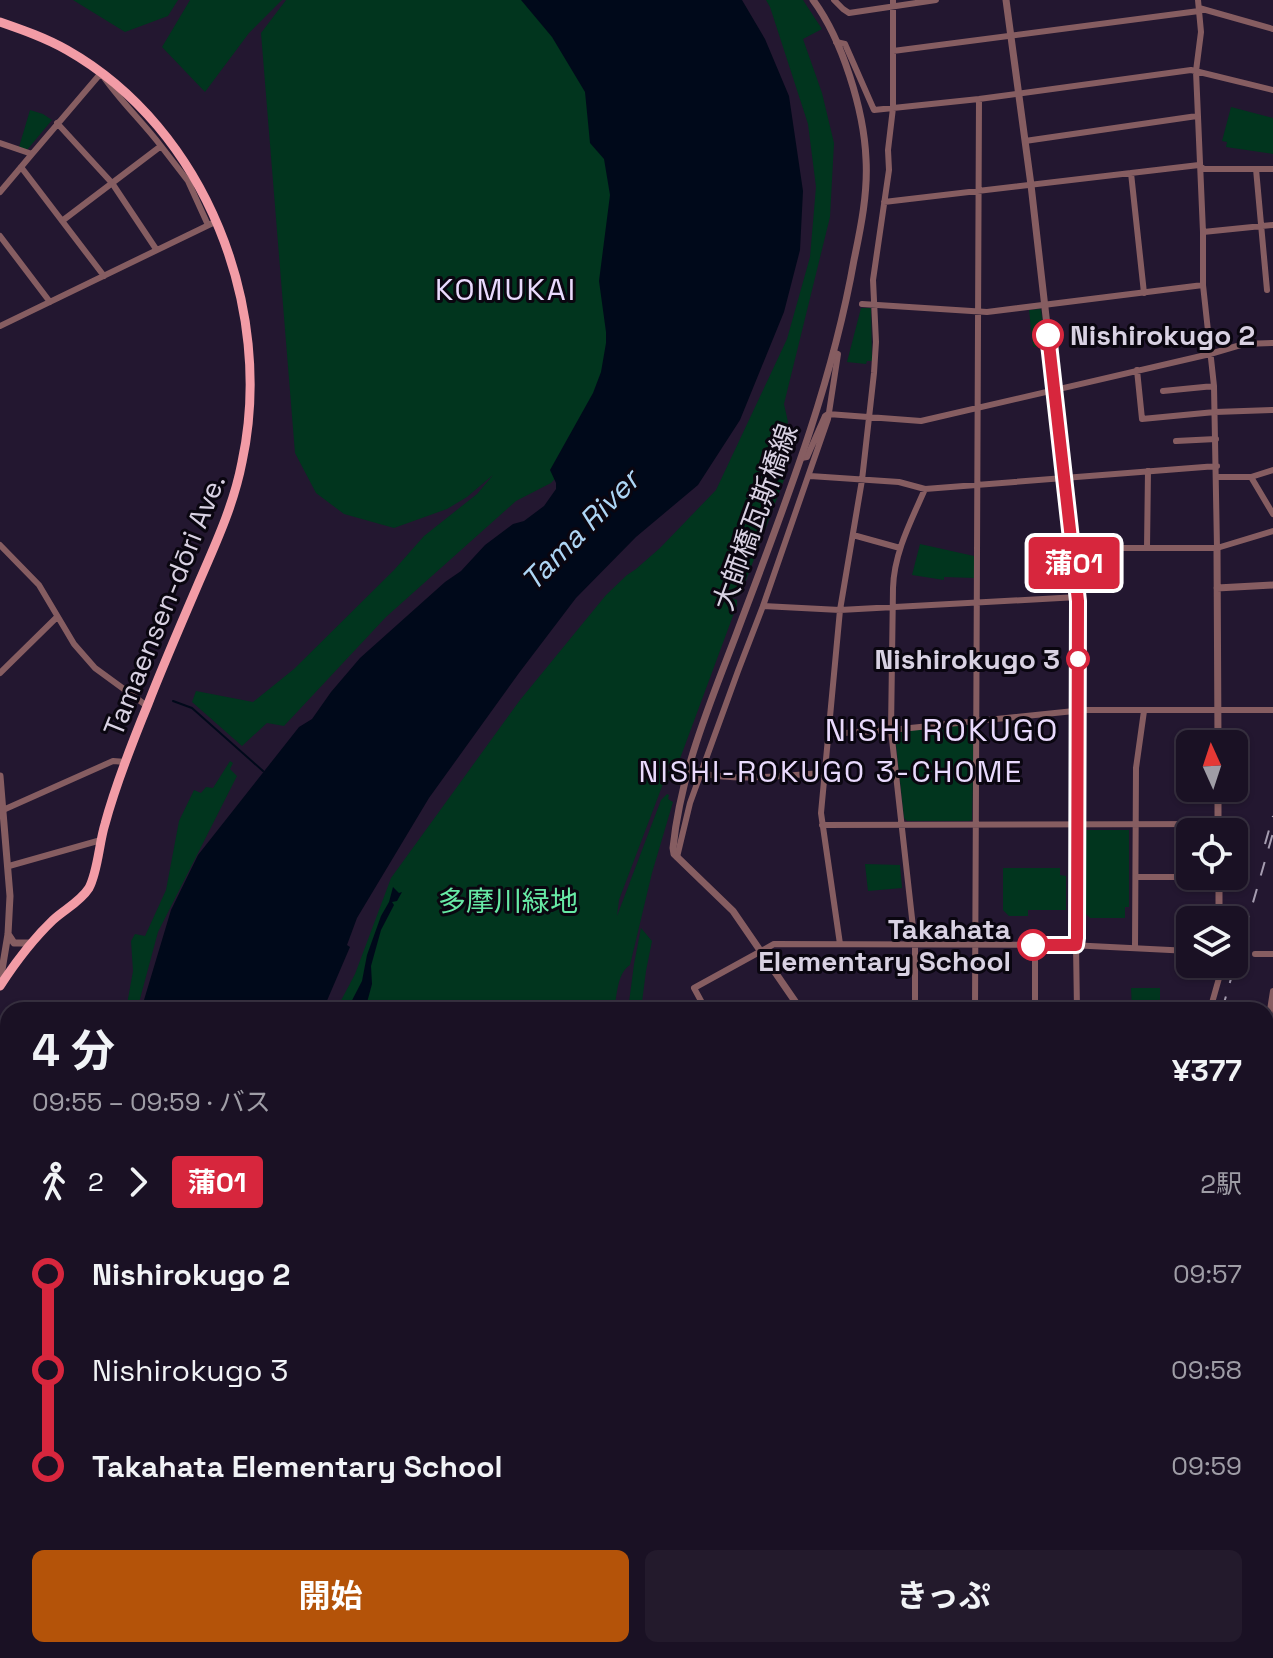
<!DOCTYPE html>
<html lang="ja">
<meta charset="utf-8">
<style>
body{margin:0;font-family:"Space Grotesk","Noto Sans JP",sans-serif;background:#231a2c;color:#f1f3f6;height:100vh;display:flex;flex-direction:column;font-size:30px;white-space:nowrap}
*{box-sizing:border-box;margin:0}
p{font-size:26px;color:#9f9da6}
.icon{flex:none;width:44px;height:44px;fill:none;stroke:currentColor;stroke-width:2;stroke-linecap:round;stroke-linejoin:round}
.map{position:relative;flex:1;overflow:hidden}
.side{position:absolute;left:0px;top:1002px;width:1274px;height:656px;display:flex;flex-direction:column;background:#1a1124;border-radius:24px 24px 0 0;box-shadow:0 2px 6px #0004,0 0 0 2px #383141}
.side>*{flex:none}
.badge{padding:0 16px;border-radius:6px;font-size:28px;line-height:52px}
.needle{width:52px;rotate:357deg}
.buttons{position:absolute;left:1176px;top:730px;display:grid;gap:16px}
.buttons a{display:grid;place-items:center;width:72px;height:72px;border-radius:12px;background:#1a1124;box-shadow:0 2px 6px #0004,0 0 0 2px #383141;font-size:40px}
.map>.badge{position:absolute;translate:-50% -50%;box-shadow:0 0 0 4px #fff}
.legs{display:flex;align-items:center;gap:12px;height:88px;padding:0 32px;font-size:26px}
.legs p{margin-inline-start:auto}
.overview{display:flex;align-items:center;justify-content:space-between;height:136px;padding:0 32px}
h1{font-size:44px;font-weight:700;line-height:60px}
.primary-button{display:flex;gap:16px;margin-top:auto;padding:16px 32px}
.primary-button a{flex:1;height:92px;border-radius:12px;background:#b45309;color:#fff;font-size:32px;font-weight:700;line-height:92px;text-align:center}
.primary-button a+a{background:#231a2c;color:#f1f3f6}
ul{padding:0 32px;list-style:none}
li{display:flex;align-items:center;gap:28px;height:96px;font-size:30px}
li i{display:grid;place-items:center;width:12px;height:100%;margin:0 10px;background:currentColor}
li i::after{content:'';width:20px;height:20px;margin:-10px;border:6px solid;border-radius:50%;background:#1a1124}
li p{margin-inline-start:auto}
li:first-child i{background:linear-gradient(#0000 50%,currentColor 0)}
li:last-child i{background:linear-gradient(currentColor 50%,#0000 0)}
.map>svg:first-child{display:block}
.green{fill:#01351e}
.sand{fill:#2c2403}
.water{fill:#00091a}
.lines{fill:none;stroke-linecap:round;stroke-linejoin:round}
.stream{stroke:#00091a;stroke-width:2}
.pedestrian{stroke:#865d61;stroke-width:4}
.minor{stroke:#865d61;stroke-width:6}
.tertiary{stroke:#865d61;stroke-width:7}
.primary{stroke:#f29ca6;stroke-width:9}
.trunk{stroke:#f4b3ba;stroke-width:9}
.rail{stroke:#a59cb0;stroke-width:2;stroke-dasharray:14 14;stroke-linecap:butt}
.line-1-casing{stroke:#fff;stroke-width:18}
.line-1{stroke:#d7263d;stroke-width:12}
.stop-1-dot{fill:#fff;stroke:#d7263d;stroke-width:4}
.labels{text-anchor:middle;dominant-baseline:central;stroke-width:6;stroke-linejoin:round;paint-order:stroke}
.stop-label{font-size:28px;font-weight:bold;fill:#d8d1e2;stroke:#0a0610;text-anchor:end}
.street-label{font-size:28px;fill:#d8d1e2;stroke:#0a0610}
.park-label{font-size:28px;fill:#67eaa5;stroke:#0a0610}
.neighbourhood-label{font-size:30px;letter-spacing:2px;fill:#e9dafd;stroke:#0a0610}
.water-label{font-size:30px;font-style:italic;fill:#aed6f5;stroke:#0a0610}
.quarter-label{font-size:32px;letter-spacing:2px;fill:#e9dafd;stroke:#0a0610}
</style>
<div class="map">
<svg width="1273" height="1658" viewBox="0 0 1273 1658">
<rect width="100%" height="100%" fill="#231730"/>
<path class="green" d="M73,0H178L168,16L125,32Z
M190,0H282L249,33L205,92L162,47Z
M286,0H530L668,219L592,439L551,483L516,501L386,617L284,726L267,723L242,746L192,702L196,691L253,702L294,669L394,570L424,536L477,494L493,475L467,497L447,509L394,528L344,514L316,493L295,453L261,33Z
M766,0H803L822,29L803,39L822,93L834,143L830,217L784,404L788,422L774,462L786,467L787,472L742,591L738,593L725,589L723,595L737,600V605L678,764L675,767L661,762L659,767L673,773L675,779L666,776L619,900L617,916L661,800L667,794L669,795L668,799L673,802L652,873L630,965C617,973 617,996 614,1010H336L355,974L391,878L520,700L606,595L627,575L636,569L660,548L716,490L787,339L810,257L816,187L808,124L770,7Z
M1231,107L1273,118V154L1226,147L1227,142L1222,141Z
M30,110L43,114L52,120L27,150L19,147Z
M861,308H871L872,361H867L866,364L847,362Z
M1041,309L1045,346L1033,347L1029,310Z
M920,544L974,556V578L944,577V580L912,575Z
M971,724L974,727L972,820L969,821H907L904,818L895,735L898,732Z
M230,761L233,763L230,769L237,776L158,932L137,1010H126L133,971L131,941L135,934L145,936L166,890L179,821L194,790L201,793L206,787L213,788Z
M1086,830H1129V907H1125V918H1090L1086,914Z
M865,864L900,865L902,888L868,891Z
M1003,868H1060V875L1066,876V910H1028V916H1009L1003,910Z
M641,928L652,941L646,971L641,1010H628L634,964Z
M1131,988H1160V1010H1132Z
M474,1650H867L862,1658H482Z
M956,1650H1022L1017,1658H951Z
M1073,1650H1259L1258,1658H1068Z"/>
<path class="sand" d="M1089,1650H1210L1213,1658H1086Z"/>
<path class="water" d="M521,0H742L765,39L789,96L803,191L800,250L784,312L740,420L698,485L636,537L576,598L519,673L429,798L357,918L347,945L350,947L323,1010H141L171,910L198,855L299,727L312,719L331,692L360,658L445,582L461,571L485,545L513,524L524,521L544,506L556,489V483L550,470L593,393L601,372L606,343V332L599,281L610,195L604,159L590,143L585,92L552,37Z
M393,887L399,893L402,892L397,901L392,902L394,905L381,930L371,966L372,984L365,1010H347L362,981L367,955L381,916L389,902Z
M288,1650H441L448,1658H293Z"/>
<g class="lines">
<path class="stream" d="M173,701L192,708L263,771"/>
<path class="pedestrian" d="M0,1503L8,1511
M7,1636L4,1560L5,1552L8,1547
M38,1650L39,1658
M107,1658V1655L142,1652"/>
<path class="minor" d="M834,0L843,9L849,13L936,0
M1198,0L1201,32L1196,71L1203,232V285L1214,386L1217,548
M1199,8L1273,29
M836,42L845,44L874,110L979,99L1191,70L1273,90
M893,51L1199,11
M57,123L112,183L156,249
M1025,141L1197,116
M0,143L32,154L0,192
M161,146L188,181L208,225
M32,154L101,73C118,99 142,121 161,146L62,221
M21,167L104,276
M1256,169L1267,290
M1131,173L1144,293
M884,202L1199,165L1204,169H1273
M1203,232L1273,225
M0,236L50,302
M862,304L987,312L1203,285
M0,326L215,222
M1137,370L1142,419L1215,412L1273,410
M1163,391L1214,386
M828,414L921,421L1210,354L1244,344L1273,343
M1176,441L1216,439
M801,458L807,457L825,416L828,414
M810,476L899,482L925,489L1217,466
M1217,477H1251L1273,514
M1251,477L1273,470
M853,535L900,548
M0,545L39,585L74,644L95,668L147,706
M1072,548H1217L1273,531
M1147,548L1148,471
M763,606L840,610L1078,597
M0,673L57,617
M829,734L891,730L1084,710H1273
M701,773C741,782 784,775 824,773
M3,810L113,761L126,762
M822,825L1218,824
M677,857L690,803L738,671L763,606L828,419L838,354L833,352
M9,866L101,840
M1136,877H1219
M840,944L821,813L840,610L862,480L874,373L876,342L873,280L889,170L888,150L893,108V0
M1035,945V1010
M1076,945L1077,1010
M1135,948L1136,768L1144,711
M1255,954H1273
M706,1010L694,988L774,944L1070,945L1190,951
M915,1010V945L891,730L893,588C894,553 911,521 925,489
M975,1010L979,99
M1210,1010L1223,964
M1266,1036L1273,991
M1266,1091L1273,1092
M1266,1179L1273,1180
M0,1227L8,1219
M1266,1290L1273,1278
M1266,1306L1273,1308
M0,1373L8,1365
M0,1426L8,1418
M1266,1520L1273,1519"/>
<path class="tertiary" d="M1006,0L1031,185L1078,597L1076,945
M1217,548L1218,744
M1217,588L1273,585
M0,776L10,896L8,934L0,982
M1218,788V832
M1219,876V920
M8,934L14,943H32
M801,1010L733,911L674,854L673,848C681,771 709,706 736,635C782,512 831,390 854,260C861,227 868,192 866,159C864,110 842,39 813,0
M1266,1423L1273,1427"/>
<path class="primary" d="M0,22C23,30 46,38 67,50C206,129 275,309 242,462C234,504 216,543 199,582C182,622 164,663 148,704C132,743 116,783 105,824C99,843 98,871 89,888C80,902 65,909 53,920C33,939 15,963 0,986
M0,1023L8,1085"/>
<path class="trunk" d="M1266,1439L1273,1438
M0,1454L8,1462
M0,1466L8,1474
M1266,1502H1273
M148,1650L151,1658
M155,1650L159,1658"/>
<path class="rail" d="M1265,844L1273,816
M1222,1010L1273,833
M1266,1307L1273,1296
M895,1658L900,1650
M930,1658L935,1650
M1039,1658L1044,1650"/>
</g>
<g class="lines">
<defs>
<path id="line-1" d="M1033,945H1076L1077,938L1078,601L1048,335"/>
</defs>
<use href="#line-1" class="line-1-casing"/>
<use href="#line-1" class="line-1"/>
</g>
<g class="stop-1-dot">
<circle cx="1048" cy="335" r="14"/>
<circle cx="1078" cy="659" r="10"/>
<circle cx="1033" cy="945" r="14"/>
</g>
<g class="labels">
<g class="stop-label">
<text x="1070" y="335" text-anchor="start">Nishirokugo 2</text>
<text x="1060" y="659">Nishirokugo 3</text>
<text x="1011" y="929">Takahata<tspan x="1011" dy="32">Elementary School</tspan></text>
</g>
<g class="street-label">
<text transform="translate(755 517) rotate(-70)">大師橋瓦斯橋線</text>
<text transform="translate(164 605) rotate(-68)">Tamaensen-dōri Ave.</text>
</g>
<g class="park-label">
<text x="508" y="901">多摩川緑地</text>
</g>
<g class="neighbourhood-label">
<text x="506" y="289">KOMUKAI</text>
<text x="831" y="771">NISHI-ROKUGO 3-CHOME</text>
</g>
<g class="water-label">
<text transform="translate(580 530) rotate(-46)">Tama River</text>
</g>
<g class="quarter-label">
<text x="942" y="730">NISHI ROKUGO</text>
</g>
</g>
</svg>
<div class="buttons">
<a><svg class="needle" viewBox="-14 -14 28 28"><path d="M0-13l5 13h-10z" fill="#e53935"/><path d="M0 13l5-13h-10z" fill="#9f9da6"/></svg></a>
<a><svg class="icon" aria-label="locate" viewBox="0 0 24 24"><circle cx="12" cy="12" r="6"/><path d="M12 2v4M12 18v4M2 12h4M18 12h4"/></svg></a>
<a><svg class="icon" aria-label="layers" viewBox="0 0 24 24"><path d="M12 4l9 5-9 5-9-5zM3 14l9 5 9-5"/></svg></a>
</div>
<b class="badge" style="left:1074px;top:563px;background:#d7263d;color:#fff">蒲01</b>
<section class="side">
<div class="overview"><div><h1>4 分</h1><p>09:55 – 09:59 · バス</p></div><b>¥377</b></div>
<div class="legs"><svg class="icon" aria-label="walk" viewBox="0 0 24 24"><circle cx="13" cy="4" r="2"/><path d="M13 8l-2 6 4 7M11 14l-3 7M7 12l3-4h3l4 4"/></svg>2<svg class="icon" aria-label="forward" viewBox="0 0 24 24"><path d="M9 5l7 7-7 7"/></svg><b class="badge" style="background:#d7263d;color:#fff">蒲01</b><p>2駅</p></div>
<ul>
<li><i style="color:#d7263d"></i><b>Nishirokugo 2</b><p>09:57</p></li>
<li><i style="color:#d7263d"></i><span>Nishirokugo 3</span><p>09:58</p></li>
<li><i style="color:#d7263d"></i><b>Takahata Elementary School</b><p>09:59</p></li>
</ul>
<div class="primary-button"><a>開始</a><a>きっぷ</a></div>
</section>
</div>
